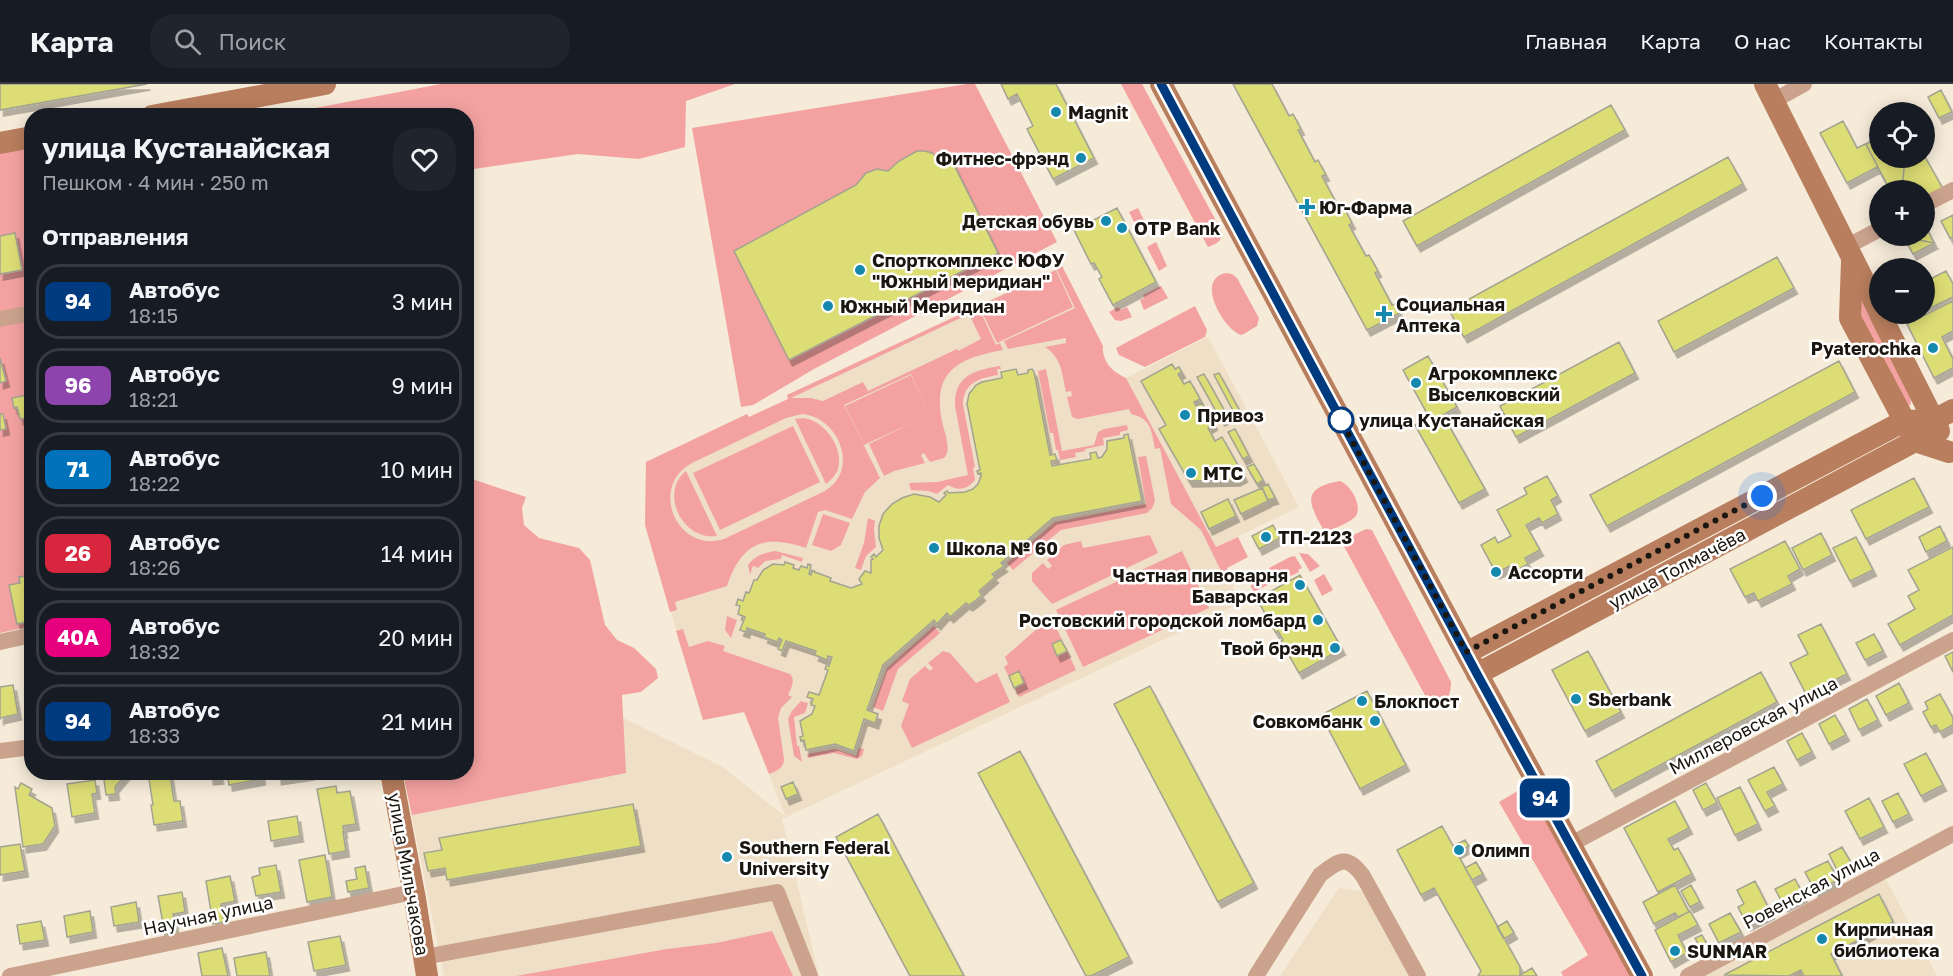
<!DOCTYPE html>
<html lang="ru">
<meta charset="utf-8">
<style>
body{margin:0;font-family:"Golos Text",sans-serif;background:#20242c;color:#f1f3f6;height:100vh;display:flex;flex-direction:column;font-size:22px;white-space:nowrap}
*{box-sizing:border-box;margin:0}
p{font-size:20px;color:#9ea1a6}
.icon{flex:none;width:33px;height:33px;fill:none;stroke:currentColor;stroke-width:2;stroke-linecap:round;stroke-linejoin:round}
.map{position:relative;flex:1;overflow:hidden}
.details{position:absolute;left:24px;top:24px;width:450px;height:672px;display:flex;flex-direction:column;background:#171b24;border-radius:24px;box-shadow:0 3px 15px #0003}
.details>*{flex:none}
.badge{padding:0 12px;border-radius:9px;font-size:21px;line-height:39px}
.controls{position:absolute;left:1869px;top:18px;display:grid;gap:12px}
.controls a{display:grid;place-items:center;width:66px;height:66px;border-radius:50%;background:#171b24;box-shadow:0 3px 15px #0003;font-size:30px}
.you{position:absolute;width:30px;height:30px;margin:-15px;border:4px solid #fff;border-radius:50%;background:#1a73e8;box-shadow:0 0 0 9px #1a73e833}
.map>.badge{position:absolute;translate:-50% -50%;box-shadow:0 0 0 3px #fff}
h2{padding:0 18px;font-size:22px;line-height:54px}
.round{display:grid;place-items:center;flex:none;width:63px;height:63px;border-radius:24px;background:#20242c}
.head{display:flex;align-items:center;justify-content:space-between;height:102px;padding:0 18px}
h1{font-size:28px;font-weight:700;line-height:45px}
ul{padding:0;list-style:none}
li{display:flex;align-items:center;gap:18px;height:75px;margin:0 12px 9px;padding:0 6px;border:3px solid #363941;border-radius:24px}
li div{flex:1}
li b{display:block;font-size:22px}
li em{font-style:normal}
li .badge{min-width:66px;font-weight:700;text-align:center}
header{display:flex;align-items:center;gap:36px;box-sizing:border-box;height:84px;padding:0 30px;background:#171b24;border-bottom:2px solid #363941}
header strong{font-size:28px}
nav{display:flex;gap:33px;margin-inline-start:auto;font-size:21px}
.search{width:420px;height:54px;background:#20242c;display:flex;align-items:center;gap:15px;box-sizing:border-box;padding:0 21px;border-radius:24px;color:#9ea1a6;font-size:22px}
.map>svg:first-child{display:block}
.built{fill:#efdfc7}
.green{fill:#f3a2a1;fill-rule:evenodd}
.building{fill:#dddd76;stroke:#a2a391;stroke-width:1.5;filter:url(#shadow)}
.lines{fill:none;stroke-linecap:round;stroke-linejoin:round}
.street{stroke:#cba38d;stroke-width:16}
.secondary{stroke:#b87e5e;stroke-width:22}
.line-casing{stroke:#fff;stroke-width:14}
.line{stroke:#003b80;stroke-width:9}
.walk{stroke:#1a1610;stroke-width:6;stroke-dasharray:0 10.8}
.poi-dot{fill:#1488ad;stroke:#fff;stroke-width:2}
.stop-dot{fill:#fff;stroke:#003b80;stroke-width:3}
.labels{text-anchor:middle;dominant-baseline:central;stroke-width:5;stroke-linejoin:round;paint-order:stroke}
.poi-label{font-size:18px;font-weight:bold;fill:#1a1610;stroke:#fff;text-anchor:start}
.stop-label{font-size:18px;font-weight:bold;fill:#1a1610;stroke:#fff;text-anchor:start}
.street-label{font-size:18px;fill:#1a1610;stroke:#fff}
</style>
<header>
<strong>Карта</strong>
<div class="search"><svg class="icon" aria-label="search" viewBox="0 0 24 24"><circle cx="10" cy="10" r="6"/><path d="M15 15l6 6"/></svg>Поиск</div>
<nav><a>Главная</a><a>Карта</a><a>О нас</a><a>Контакты</a></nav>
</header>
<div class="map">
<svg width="1953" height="892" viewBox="0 0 1953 892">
<defs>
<filter id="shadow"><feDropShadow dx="3.5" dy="6" stdDeviation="0" flood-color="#0004"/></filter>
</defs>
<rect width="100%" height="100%" fill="#f6ebd9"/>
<path class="built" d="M1062,182L1103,262V269L1112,287L1126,294L1208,253L1299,423L1216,463L1229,488L1226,490L1234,500L1233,504L1241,519L782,735L819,892H444L403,689L466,688L603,624L721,682L785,732L745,628L703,636L645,441L646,378L747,330L749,333L788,315L787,311Z
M1886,795L1937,892H1704Z
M1339,804L1368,808L1413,892H1280Z"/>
<path class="green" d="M441,0H735L686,17L685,63L639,75L578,70L467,86L466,32L302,31L310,25Z
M967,0H975L1057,158L814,285L753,321L741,323L692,44Z
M1121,0H1142L1220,144C1224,157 1218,159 1208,163Z
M31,61V542L0,549V67Z
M1138,124L1150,148L1141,152L1129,128Z
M1156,158L1167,182L1159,187L1147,163Z
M1062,182L1103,262C1102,279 1112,287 1126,294L1216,463L1238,453L1248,473L1227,484L1229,488L1222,489L1201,446L1171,420L1160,364L1155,365C1151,346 1152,335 1131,330L1129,325L1078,335L1072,333L1067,313L1072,312L1071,307L1066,308C1062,290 1062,274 1045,263L1066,259V254L1008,265L1004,257L1075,224L1056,184Z
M1056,186L1073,223L997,259L979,222Z
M1226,189L1232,190L1237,194L1259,234L1257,242L1242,251C1226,249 1193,195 1226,189Z
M1161,202L1168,214L1144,226L1140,216L1144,214L1143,211Z
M1861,218L1867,220L1910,306L1911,319L1908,325L1860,243Z
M978,222L996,261L1000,259L1003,266C972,272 938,280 940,320C940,331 943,342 946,352C947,361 950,367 944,374L930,378L924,369L921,371L925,379L894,387L884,392L869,360L914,338L864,361L845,322L911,291L930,331L911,290L844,321L880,394L865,408L852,435L825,426L818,428L806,464C764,450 742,458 727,502L675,518L677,526L670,528L645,441L646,378L747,330L749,333L788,315L787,311ZM969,230L981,255L958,267L957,265L868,307L863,298L823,317L811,314H791ZM802,330C839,333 860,386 825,407L724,455C677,470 648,402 692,379L786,334Z
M1195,222L1207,246L1205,253L1145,283L1119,271L1116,264Z
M1118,223L1121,226L1127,223L1132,233L1121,237L1115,236L1109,228Z
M1000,282L1001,285H997L998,291C980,294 964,298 963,320L975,383L973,384L975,396C967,406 958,407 948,401L937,410L928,407L911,406L909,399L937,398L968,391L955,322C954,291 975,286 1000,282Z
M1046,285L1062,367L1094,361L1098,348L1104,345L1127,341L1128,346L1120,348V351L1103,354L1104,361L1085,365V367L1075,369L1076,373L1060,376L1058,366H1056L1053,349H1050L1038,287Z
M804,334C825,337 844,364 838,385C836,391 831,396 826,400L795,335Z
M793,342L820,398L720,446L693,389Z
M1146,372L1155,416L1153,423L1147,429L1061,446L1013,486L1007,479L1055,438L1146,420L1138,373Z
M686,387L717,452C682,457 659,408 686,387Z
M466,393L526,413L522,424L524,441L539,454L579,464L590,476L605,541L617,556L634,564L656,585L658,594L641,608L622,611L626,689L412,731L403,689L466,688Z
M1340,397C1350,400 1364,423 1355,433C1350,438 1331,447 1324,447C1309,420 1300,404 1340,397Z
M823,430L850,439L841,461L831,467L812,461Z
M868,434L875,437L874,445L876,463L866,472L861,486L855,484L864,459Z
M1366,445L1372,446L1451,598C1451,613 1446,619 1433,626L1341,457Z
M1150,451L1158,469L1052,520L1032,497V489L1043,479L1048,485L1052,482L1047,476L1064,461L1081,457L1083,464Z
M775,467L803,474L802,478L782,471L781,475L765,477L758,484L753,482L750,491L748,481C754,472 764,469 775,467Z
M1182,467L1209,524L1083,583L1056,526Z
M1299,469L1308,470L1320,482L1310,488Z
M1295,472L1302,484L1298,486L1299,488L1291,492L1289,489L1275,497L1269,484L1290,473Z
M1264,486L1271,499L1254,508L1251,503L1253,494Z
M1324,490L1333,506L1322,512L1314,496Z
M727,532L737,536L731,554L725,546Z
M1047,536L1050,542L1054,539L1076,586L1019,613L1004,583L1008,580L1005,573Z
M934,542L940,549L898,585L883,627L873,623L887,584Z
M683,545L689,563L708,557L725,562L723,567L790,590C796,597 791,604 788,611L792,613L781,624L778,634L784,675C784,684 777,687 769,690L744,628L703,636L676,547Z
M943,567L950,569L976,599L997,589L1010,618L912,664L901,642L909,620L902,617L910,595L925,582L930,587L933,584L928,579Z
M801,617L808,619L805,629L794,633L797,662H799L802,678L794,672L788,635L792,627Z
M859,664L864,665L862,672L857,675L834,669L808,674L807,670L835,665L856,672Z
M1526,702L1631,892H1563L1561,888L1588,871L1499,718Z
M772,847L793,892H516L667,865L716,859Z"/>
<path class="building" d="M0,0H147L0,26Z
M1001,0H1056L1094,74L1053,95L1027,45L1033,42L1017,10L1008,15Z
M1233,0H1272L1289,32L1293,30L1301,45L1298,46L1315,78L1318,76L1326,91L1322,92L1340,126L1344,124L1352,139L1349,141L1366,172L1369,171L1378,187L1375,189L1392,221L1395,220L1400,229L1367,246Z
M1941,6L1952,28L1939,34L1928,13Z
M1611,21L1625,46L1417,162L1403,137Z
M1843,37L1857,64L1880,53V74H1905L1902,106H1890L1877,83L1847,99L1820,49Z
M1880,53V74H1905L1902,106H1890L1866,60Z
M917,67H925L932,69L940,76L949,71L998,169L789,276L734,167L856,101L866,89L877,85L888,87L899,77Z
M1924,71L1943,105L1924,115V106H1902L1905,74H1924Z
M1728,73L1743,100L1464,253L1449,226Z
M1117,124L1156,198L1113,221L1099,195L1102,193L1094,179L1091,180L1074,146Z
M1953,131V153L1950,154L1941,137Z
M1926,143L1934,159L1904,153L1908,152H1924Z
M15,149L22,186L0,190V152Z
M1904,153L1934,159L1913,170Z
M1777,173L1794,204L1674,268L1658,237Z
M1946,187L1953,200V213L1924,227V198Z
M1953,217V247L1942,253L1953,275V284L1934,294L1907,240Z
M1905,230H1920L1908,236Z
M1619,258L1635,289L1516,353L1500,322Z
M1428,272L1457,323L1443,331L1485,405L1459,419L1415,341L1429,333L1403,286Z
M0,274L6,297L0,299Z
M1839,277L1855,308L1607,442L1590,411Z
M1172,280L1175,285L1179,283L1182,288L1178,290L1184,300L1190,297L1200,315L1194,318L1196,322L1202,319L1214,340L1208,344L1215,357L1222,353L1244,392L1237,396L1189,397L1159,345L1166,341L1141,297Z
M1016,285L1018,291L1028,289V286L1032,285L1034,288L1050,371L1055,370L1057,376L1051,377L1052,382L1091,375L1090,369L1096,368L1098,374L1102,373L1107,365V357L1124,354V351L1128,350L1142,417L1053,434L1001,479L1004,482L992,490L995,493L979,507L982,511L976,516L969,521L966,519L950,533L947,529L937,540L934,536L883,581L867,626L878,630L875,639L864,635L854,667L835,660L806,666L804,656L801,657L800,653L803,652L800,637L812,630L815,622L811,621L813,615L807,613L809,608L819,611L828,586L825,585L826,582H829L832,573L828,572L827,576L815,571L816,567L786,557L782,567L778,565L782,556L779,554L777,558L764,553L765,550L747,544L746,548L740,546L745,533L738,530L740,522L736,521L738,515L743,517L746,508L749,509L754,496H757L763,486L773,480L784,481L785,478L794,481L793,484L799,486L801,482L807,484L808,480L811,481L809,490L811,491L812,487L831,494L830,497L851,504L862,500L859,495L865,487L871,489V476L873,475L871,473L874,470L876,473L883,466L879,454V442L883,430L892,420L902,414L914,410L930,413L939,418L946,411L944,409L947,407L949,409L965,408L973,405L978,400L981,392V389L978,390L977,387L980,386L967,320L969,310L976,301L982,298L1002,294L1001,288Z
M1219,289L1241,329L1236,332L1214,291Z
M1204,290L1228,333L1221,336L1197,293Z
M32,310V347L29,348L26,334L20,335L17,323L14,324L12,314Z
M0,330H3L6,345L0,346Z
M1235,345L1249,372L1243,375L1228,348Z
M1254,380L1263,396L1257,400L1247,383Z
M1547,392L1558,412L1551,416L1558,430L1542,439L1539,434L1526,441L1540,466L1525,474L1528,480L1513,488L1510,482L1496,489L1481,461L1495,453L1498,459L1511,452L1497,426L1527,410L1524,404Z
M1914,394L1929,423L1866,455L1851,426Z
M1268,400L1275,414L1268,416L1262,403Z
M1262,404L1268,417L1241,430L1234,416Z
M1228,415L1236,432L1209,445L1201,428Z
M1273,441L1280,454L1259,465L1252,452Z
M1940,442L1947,457L1926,468L1919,453Z
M1821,449L1832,471L1803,486L1792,464Z
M1856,453L1873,486L1850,497L1833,464Z
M1785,457L1800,485L1788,492L1792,500L1758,517L1754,509L1745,513L1730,485Z
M1953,463V531L1900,561L1888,540L1915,525L1908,512L1919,506L1908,486Z
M32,491V537L17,540L9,501L20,499L19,493Z
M1300,491L1342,565L1299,589L1281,557L1283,556L1278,547L1276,549L1257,515Z
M1821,540L1847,590L1806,610L1790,579L1808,570L1798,551Z
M1874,550L1883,567L1865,576L1856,559Z
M1061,556L1067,567L1057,572L1052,560Z
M1588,567L1621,628L1585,647L1552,586Z
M1953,568V588L1945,572Z
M1019,587L1024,599L1014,604L1009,592Z
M1761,588L1777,618L1612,707L1596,677Z
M1899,599L1909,619L1886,631L1876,612Z
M13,601L18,630L0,634V636V603Z
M1150,602L1254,799L1218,818L1114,620Z
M1367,607L1406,681L1360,705L1321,631Z
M1940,610L1953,634V641L1940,648L1936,641L1931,643L1923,628L1928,625L1925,618Z
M1867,615L1878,636L1859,646L1849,625Z
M1835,631L1846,651L1829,660L1819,640Z
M1802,649L1812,668L1797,676L1787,657Z
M1020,667L1129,873L1091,892H1086L978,689Z
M1926,669L1943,701L1921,712L1904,680Z
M1774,683L1783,700L1767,708L1775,722L1765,727L1748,696Z
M103,688H129L127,689L115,703L116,710L106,711Z
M209,688H219L220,694L210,695Z
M227,688H261L262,695L229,701Z
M277,688H310L311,690L278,695Z
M170,691L174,717H180L183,737L154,741L151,721H153L149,695Z
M95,696L97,709L92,710L95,729L72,733L67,700Z
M793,698L798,710L786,715L781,703Z
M21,699L32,705L29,711L52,724L55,742L43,760L23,763L15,703L18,705Z
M1706,699L1717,719L1703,726L1693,706Z
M336,702L337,709L350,707L356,740L343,742L344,748H343L346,767L329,770L317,705Z
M1740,703L1758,740L1735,751L1717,714Z
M1898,709L1909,730L1893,738L1882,717Z
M1869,714L1884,743L1860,755L1845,727Z
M1675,717L1689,744L1668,755L1674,766L1678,764L1692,790L1658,808L1624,744Z
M633,720L641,762L447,796L445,784L428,787L424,769L442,766L439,754Z
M878,730L964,892H910L836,753Z
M297,732L300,752L271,757L268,737Z
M1442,742L1520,883V892H1478L1481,887L1434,804L1421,811L1397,766Z
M1465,756L1469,762L1457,769L1453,762Z
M20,760L25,787L0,791V763Z
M1842,763L1853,782L1839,790L1829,770Z
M325,771L332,813L307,818L299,776Z
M1828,777L1838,796L1815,807L1805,788Z
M1476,778L1483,790L1472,796L1465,784Z
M276,781L281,808L256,812L252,793L260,791L259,784Z
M365,782L369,804L348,808L346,797L357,795L355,784Z
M230,792L235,817L221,820L224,838L213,840L206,797Z
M1795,795L1804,812L1784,822L1775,805Z
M1755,797L1771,829L1747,841L1738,823L1744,820L1737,806Z
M1675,801L1689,828L1678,833L1675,829L1654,840L1643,818Z
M1691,801L1700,818L1690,823L1681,807Z
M182,808L185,828L173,830L176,848L165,851L158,812Z
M1879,810L1893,838L1831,870L1842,892H1804L1801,886L1789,892L1724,891Z
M136,818L139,838L114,842L111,823Z
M90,827L93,848L67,853L64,832Z
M1690,827L1698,841L1678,851L1687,869L1671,878L1655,846Z
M1730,829L1741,848L1719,859L1709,840Z
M41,837L45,856L20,860L17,841Z
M1507,837L1514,849L1504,855L1497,843Z
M1702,851L1709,864L1702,867L1695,854Z
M340,852L346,881L314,887L308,858Z
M222,864L228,892H202L198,869Z
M266,868L270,892H237L234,874Z
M1532,884L1537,892H1520V891Z"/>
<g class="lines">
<path class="street" d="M1773,17L1804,0
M1924,121L1953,106
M1846,163L1880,145
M0,235L32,229
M0,558L32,551
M0,667L32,663
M1571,760L1953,556
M424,873L777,808L810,892
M10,892L413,808
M1256,892L1320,791C1340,776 1346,770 1363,792L1418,892
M1688,892L1953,750"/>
<path class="secondary" d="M1161,0L1466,569L1642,892
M1765,0L1880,229
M152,32L325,0
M0,59L32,53
M1852,177L1850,234L1915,357L1949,368
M1880,230L1939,347
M1466,569L1904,337L1934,336
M1477,590L1915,357L1934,336L1953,326
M391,688L415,815L427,892"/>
</g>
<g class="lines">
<defs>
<path id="line" d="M1161,0L1477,590L1642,892"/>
</defs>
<use href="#line" class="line-casing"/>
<use href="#line" class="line"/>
<path class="walk" d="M1341,336L1337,329L1466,568L1762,412"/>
</g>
<g class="poi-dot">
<circle cx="1056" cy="28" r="6"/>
<circle cx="1081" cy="74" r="6"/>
<path d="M1304 114h6v6h6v6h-6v6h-6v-6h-6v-6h6z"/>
<circle cx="1106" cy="137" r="6"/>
<circle cx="1122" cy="144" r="6"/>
<circle cx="860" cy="186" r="6"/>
<circle cx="828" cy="222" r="6"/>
<path d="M1381 221h6v6h6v6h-6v6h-6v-6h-6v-6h6z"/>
<circle cx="1933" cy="264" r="6"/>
<circle cx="1416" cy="299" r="6"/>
<circle cx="1185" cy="331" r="6"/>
<circle cx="1191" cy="389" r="6"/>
<circle cx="1266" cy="453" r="6"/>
<circle cx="934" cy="464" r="6"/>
<circle cx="1496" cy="488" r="6"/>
<circle cx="1300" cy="501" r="6"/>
<circle cx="1318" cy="536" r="6"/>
<circle cx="1335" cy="564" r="6"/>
<circle cx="1576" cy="615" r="6"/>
<circle cx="1362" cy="617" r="6"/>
<circle cx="1375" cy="637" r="6"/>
<circle cx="1459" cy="766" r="6"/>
<circle cx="727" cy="773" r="6"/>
<circle cx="1822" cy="855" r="6"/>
<circle cx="1675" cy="867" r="6"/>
</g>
<circle class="stop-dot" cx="1341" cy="336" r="12"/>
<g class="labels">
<g class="poi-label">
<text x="1068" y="28">Magnit</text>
<text x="1069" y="74" text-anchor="end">Фитнес-фрэнд</text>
<text x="1319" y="123">Юг-Фарма</text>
<text x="1094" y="137" text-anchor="end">Детская обувь</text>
<text x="1134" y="144">OTP Bank</text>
<text x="872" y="176">Спорткомплекс ЮФУ<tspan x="872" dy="21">"Южный меридиан"</tspan></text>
<text x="1396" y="220">Социальная<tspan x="1396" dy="21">Аптека</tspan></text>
<text x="840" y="222">Южный Меридиан</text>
<text x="1921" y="264" text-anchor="end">Pyaterochka</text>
<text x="1428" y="289">Агрокомплекс<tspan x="1428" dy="21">Выселковский</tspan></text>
<text x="1197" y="331">Привоз</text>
<text x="1203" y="389">МТС</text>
<text x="1278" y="453">ТП-2123</text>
<text x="946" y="464">Школа № 60</text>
<text x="1508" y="488">Ассорти</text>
<text x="1288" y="491" text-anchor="end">Частная пивоварня<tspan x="1288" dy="21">Баварская</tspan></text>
<text x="1306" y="536" text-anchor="end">Ростовский городской ломбард</text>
<text x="1323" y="564" text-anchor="end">Твой брэнд</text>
<text x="1588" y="615">Sberbank</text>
<text x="1374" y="617">Блокпост</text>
<text x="1363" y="637" text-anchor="end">Совкомбанк</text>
<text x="739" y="763">Southern Federal<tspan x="739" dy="21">University</tspan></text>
<text x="1471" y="766">Олимп</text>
<text x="1834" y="845">Кирпичная<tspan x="1834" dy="21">библиотека</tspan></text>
<text x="1687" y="867">SUNMAR</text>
</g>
<g class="stop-label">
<text x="1359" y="336">улица Кустанайская</text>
</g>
<g class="street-label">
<text transform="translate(1677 484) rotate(-28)">улица Толмачёва</text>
<text transform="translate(1753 641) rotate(-28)">Миллеровская улица</text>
<text transform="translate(409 790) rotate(80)">улица Мильчакова</text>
<text transform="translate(1811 804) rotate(-28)">Ровенская улица</text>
<text transform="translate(208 831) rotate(-12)">Научная улица</text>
</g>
</g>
</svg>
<div class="controls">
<a><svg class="icon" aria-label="locate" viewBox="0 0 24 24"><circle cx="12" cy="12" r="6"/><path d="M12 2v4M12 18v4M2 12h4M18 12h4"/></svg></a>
<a>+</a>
<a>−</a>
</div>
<div class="you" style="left:1762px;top:412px"></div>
<b class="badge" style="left:1545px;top:714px;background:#003b80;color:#fff">94</b>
<section class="details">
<div class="head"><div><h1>улица Кустанайская</h1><p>Пешком · 4 мин · 250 m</p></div><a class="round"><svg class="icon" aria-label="heart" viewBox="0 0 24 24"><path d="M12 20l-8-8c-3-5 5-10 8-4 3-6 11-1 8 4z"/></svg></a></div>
<h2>Отправления</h2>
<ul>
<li><span class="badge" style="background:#003b80;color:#fff">94</span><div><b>Автобус</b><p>18:15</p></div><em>3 мин</em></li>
<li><span class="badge" style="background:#8e44ad;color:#fff">96</span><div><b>Автобус</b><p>18:21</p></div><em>9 мин</em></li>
<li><span class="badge" style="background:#0072bc;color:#fff">71</span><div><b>Автобус</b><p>18:22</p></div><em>10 мин</em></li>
<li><span class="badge" style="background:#d7263d;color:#fff">26</span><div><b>Автобус</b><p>18:26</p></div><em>14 мин</em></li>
<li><span class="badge" style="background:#e6007e;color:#fff">40А</span><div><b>Автобус</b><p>18:32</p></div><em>20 мин</em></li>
<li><span class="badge" style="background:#003b80;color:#fff">94</span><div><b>Автобус</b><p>18:33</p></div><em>21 мин</em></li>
</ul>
</section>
</div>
